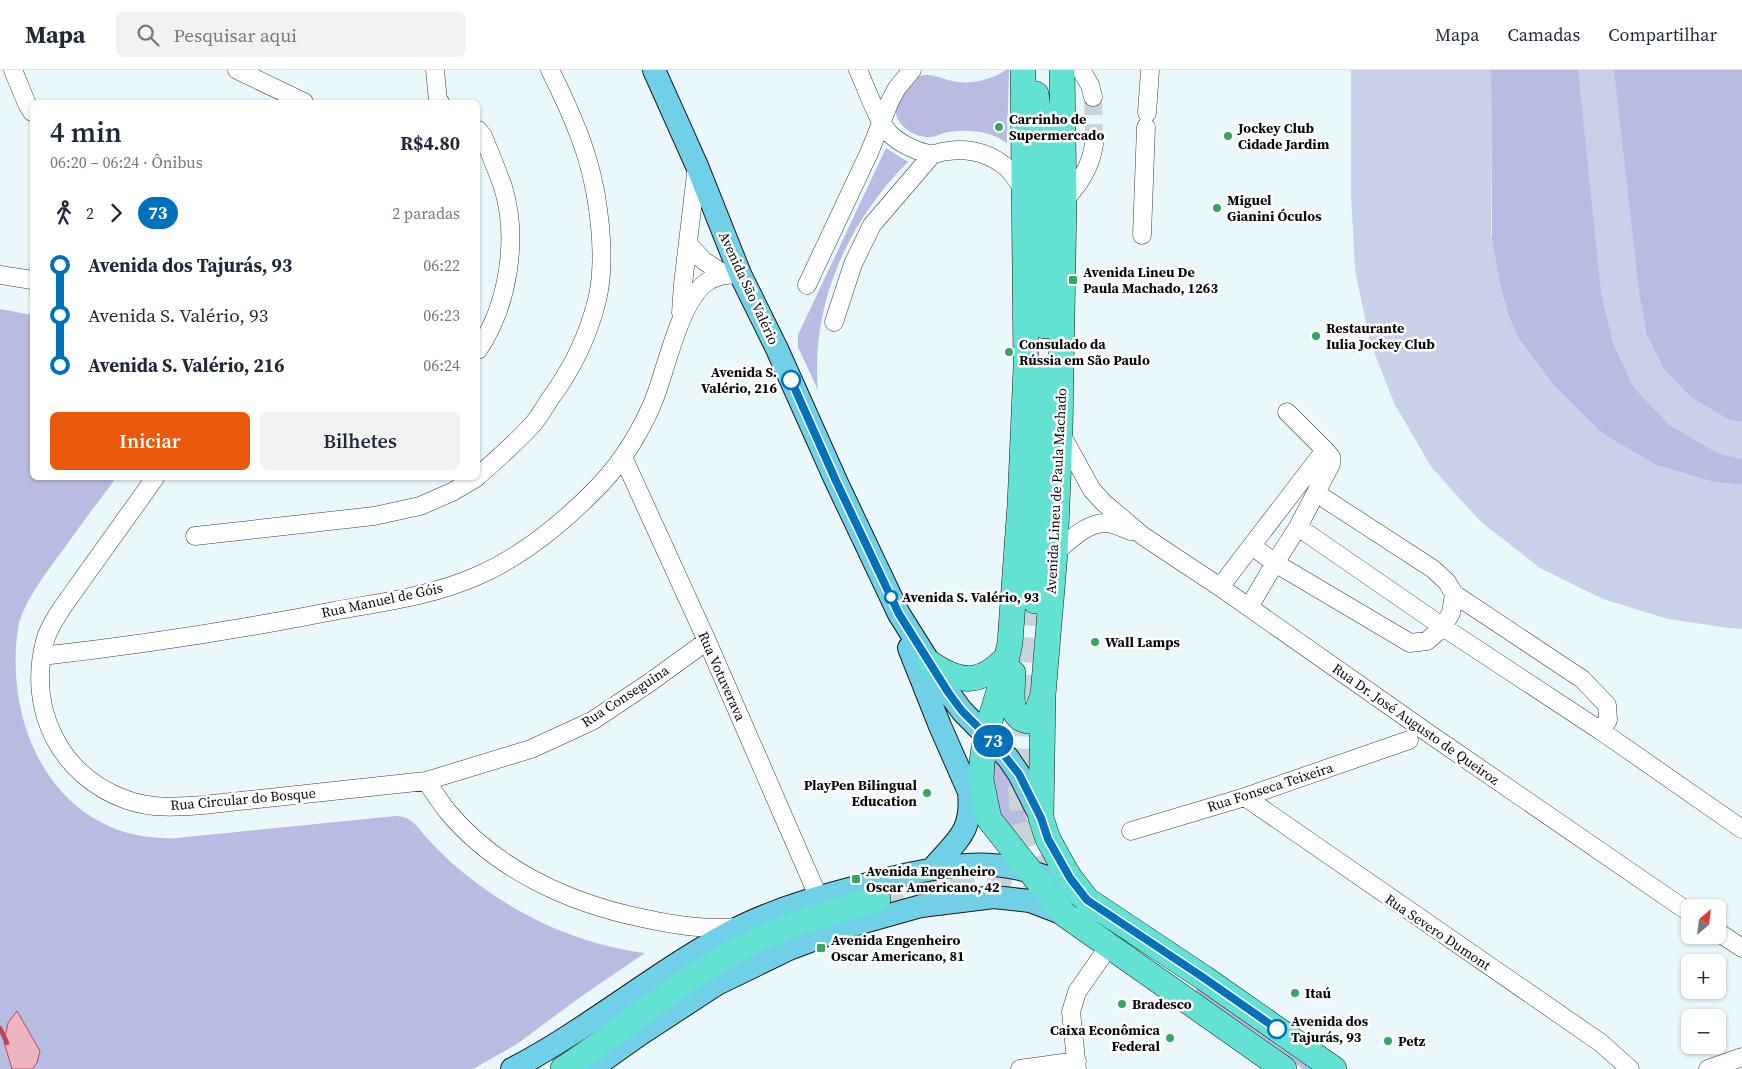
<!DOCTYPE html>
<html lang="pt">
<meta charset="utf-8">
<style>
body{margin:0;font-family:"Source Serif 4",serif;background:#f2f2f3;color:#1f2937;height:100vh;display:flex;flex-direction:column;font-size:19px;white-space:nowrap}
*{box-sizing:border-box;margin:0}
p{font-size:16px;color:#747a83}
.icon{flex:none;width:28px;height:28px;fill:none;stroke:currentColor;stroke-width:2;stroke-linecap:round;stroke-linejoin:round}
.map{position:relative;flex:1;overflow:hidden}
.drawer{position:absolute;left:30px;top:30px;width:450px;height:380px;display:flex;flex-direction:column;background:#fff;border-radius:8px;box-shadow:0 1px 4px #0004}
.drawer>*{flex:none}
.badge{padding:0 10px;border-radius:16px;font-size:18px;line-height:32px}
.needle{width:32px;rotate:28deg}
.fabs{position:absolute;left:1681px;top:829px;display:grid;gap:10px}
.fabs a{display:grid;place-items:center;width:45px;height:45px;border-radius:8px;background:#fff;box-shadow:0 1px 4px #0004;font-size:25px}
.map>.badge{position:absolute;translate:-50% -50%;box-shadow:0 0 0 2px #fff}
.legs{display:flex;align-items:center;gap:8px;height:55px;padding:0 20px;font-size:16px}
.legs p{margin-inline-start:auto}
.head{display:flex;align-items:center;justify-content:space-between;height:85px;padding:0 20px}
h1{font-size:28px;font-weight:600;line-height:38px}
.primary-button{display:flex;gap:10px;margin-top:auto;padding:10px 20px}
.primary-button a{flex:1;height:58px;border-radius:8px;background:#ea580c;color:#fff;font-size:20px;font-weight:600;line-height:58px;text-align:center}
.primary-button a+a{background:#f2f2f3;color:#1f2937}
ul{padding:0 20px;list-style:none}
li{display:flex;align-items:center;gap:18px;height:50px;font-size:19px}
li i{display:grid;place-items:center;width:8px;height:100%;margin:0 6px;background:currentColor}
li i::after{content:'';width:12px;height:12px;margin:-6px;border:4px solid;border-radius:50%;background:#fff}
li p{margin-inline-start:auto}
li:first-child i{background:linear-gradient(#0000 50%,currentColor 0)}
li:last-child i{background:linear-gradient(currentColor 50%,#0000 0)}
header{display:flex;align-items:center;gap:30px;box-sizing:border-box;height:70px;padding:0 25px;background:#fff;border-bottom:1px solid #e0e1e3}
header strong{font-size:24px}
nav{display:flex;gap:28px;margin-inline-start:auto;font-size:18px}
.search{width:350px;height:45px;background:#f2f2f3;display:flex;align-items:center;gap:12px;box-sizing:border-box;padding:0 18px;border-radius:8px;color:#747a83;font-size:19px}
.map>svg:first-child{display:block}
.green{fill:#b8bce2}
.pitch{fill:#c9d0ea}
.water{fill:#edb5c0;stroke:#bb455a}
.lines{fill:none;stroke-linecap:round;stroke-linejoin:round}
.stream{stroke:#bb455a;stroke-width:4.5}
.minor-tunnel{stroke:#c8d4d8;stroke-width:18;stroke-dasharray:18 9;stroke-linecap:butt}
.highway-tunnel{stroke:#c8d4d8;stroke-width:25;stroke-dasharray:25 12;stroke-linecap:butt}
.minor-casing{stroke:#3d3d3d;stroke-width:19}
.major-casing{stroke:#1b1b1b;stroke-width:24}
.highway-casing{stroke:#1b1b1b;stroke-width:26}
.minor{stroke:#fff;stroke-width:18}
.major{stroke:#6fd0e7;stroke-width:22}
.highway{stroke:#63e1d3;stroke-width:25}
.line-1-casing{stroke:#fff;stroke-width:11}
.line-1{stroke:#0072bc;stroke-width:8}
.poi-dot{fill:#35a760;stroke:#fff;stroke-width:2}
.stop-1-dot{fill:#fff;stroke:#0072bc;stroke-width:2.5}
.labels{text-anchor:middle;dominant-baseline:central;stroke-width:5;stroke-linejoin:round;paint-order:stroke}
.poi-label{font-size:14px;font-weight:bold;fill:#0a0a0a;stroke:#fff;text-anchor:start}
.street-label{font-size:14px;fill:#0a0a0a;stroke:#fff}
.stop-label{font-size:14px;font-weight:bold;fill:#0a0a0a;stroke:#fff;text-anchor:start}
</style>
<header>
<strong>Mapa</strong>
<div class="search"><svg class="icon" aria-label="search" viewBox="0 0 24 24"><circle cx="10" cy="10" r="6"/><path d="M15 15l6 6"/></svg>Pesquisar aqui</div>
<nav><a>Mapa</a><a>Camadas</a><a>Compartilhar</a></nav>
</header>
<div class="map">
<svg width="1742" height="999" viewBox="0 0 1742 999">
<rect width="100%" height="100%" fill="#eaf8fc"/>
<path class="green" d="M1006,0H1009L1007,73C990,61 969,59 949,62C941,63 934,68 926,67C909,66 890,50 897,31C900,22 910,14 916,7C934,1 941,10 958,12C975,14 992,9 1006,0Z
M1491,0H1742V415L1713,412L1656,395L1603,364L1554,316L1519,269L1508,245L1504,230L1499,210L1492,171Z
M886,78L908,92C848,151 810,236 818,320L798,277V265Z
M0,239L32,245V408H116C98,432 80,456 62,481C46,503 28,526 19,552C0,661 61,774 177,768L395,746C401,746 405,747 410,750C416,754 421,761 426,767C434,776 443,785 453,794C507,841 573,874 645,883L579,928L517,974L473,999H0Z
M991,677L1016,713L1029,757L1022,762L1011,765L996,736Z
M1198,917L1316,999H1303L1194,923Z"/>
<path class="pitch" d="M1351,0H1491V163L1500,215L1508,245L1519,269L1554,316L1603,364L1656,395L1713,412L1742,415V559L1728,558L1668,549L1603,529L1540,498L1481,452L1432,398L1395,335L1370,272L1355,200L1351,125Z
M1578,0H1614L1639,221L1647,265L1664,299L1691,327L1728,349L1742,352V389L1719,384L1669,355L1634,318L1613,274L1601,223Z"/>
<path class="water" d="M17,941L40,981L37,993L32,999H12L4,972L8,953Z"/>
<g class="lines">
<path class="stream" d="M0,958L7,973"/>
<path class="minor-tunnel" d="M1093,27L1094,74"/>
<path class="highway-tunnel" d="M1035,531L1020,710L1022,744L1031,779L1047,817
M878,829C896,824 915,817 934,814C966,808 1027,805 1055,822"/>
<defs>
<path id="minor" d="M13,0L27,34L32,42
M237,0L304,32
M435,0L438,31L440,32
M858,0C866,17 877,50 889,63C899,73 915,81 929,84C935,85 942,81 948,81C969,78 989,83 1006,97C1013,103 1019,113 1024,121
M1081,0L1090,15L1093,27
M1147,43L1150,0
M478,60L483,66C490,83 497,100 503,117C519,169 508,236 478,280
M1064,131C1079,114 1091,97 1094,74
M1142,165L1146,57
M688,174L704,191L724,204
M0,205L32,210
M807,215L869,83L890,31L897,18L912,0
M681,243L683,214L697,96
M834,252L853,194L872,155L932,85
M1060,362L1092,420L1104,433L1143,466L1220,517L1431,665L1690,843
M623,387L707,571L818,826
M478,406C496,390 516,373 533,354C539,347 544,338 550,329C572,299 588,267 597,230C607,190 599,127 587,88C578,57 564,28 550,0
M155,408L69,528C60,541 49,556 45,571C27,640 60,706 127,730C152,739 178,737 203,735L426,711L531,679L592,651L649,613L707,571
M1298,457L1443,557L1601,661L1608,650L1607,635L1582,609L1454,524
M195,466L374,446L420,436L452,422L476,408
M1252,476L1275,493L1410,573L1427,571L1443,557L1451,543L1454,524L1447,512L1433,499L1316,423
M1055,483C1069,471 1087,452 1107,453C1115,454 1123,458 1131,461
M1220,517L1325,380
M1249,537L1275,493L1298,457L1331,394V387L1325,380L1287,342
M42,586C140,575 237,560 334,541C382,532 432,526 477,506C521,487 559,456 592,423C617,399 637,368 651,337C666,304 678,232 707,212C717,205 728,204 740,204
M1601,661L1742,759
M426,711C433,721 440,732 448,742C497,800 569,833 642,848C674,855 704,860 737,857
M1245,727L1601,973L1630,999
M1131,761L1245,727L1409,670
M1718,862L1742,878
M1020,999L1077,991
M1077,999L1071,942L1077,922L1109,876
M1708,999L1742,987"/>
<path id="major" d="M654,0L697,96L740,204L777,279L836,411L899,544L948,622L962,641L1008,688L1019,704L1041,748
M909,578L940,656L969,722L989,749
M933,798C957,770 973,762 969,722
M512,999C591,958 660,898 740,857C787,834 837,822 887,809C944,795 991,786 1047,807C1060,812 1072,820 1083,828
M591,999L639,965L717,914L789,879L850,856L921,836L994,827L1030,831L1064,844"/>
<path id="highway" d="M1023,0L1026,298L1020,435L1010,573L1000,618L986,664L982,692L981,710L989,749L1064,844L1284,999
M1062,0L1064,131L1060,362L1055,483L1043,625L1041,748L1048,769L1060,791L1070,808L1087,830L1204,908L1334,999
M1036,24L1043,76L1045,256
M1035,531L1044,309
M930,593C960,614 981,615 1007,587
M1013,603C1013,619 1006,649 1029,651L1037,641L1043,625
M563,999C623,960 678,911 742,877C784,855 832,842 878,829"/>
</defs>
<use href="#minor" class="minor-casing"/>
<use href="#major" class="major-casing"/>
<use href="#highway" class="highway-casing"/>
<use href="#minor" class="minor"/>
<use href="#major" class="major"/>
<use href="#highway" class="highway"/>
</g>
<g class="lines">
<defs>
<path id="line-1" d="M791,310L836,411L899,544L948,622L962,641L996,675L1019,704L1041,748L1048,769L1070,808L1087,830L1204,908L1277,959"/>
</defs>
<use href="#line-1" class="line-1-casing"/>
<use href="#line-1" class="line-1"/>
</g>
<g class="poi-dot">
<circle cx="999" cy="57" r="5"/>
<circle cx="1228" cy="66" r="5"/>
<circle cx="1217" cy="138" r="5"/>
<rect x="1068" y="205" width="10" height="10" rx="2.5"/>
<circle cx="1316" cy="266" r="5"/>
<circle cx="1009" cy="282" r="5"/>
<circle cx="1095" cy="572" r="5"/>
<circle cx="927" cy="723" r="5"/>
<rect x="851" y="804" width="10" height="10" rx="2.5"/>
<rect x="816" y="873" width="10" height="10" rx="2.5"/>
<circle cx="1295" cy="923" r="5"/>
<circle cx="1122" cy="934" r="5"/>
<circle cx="1170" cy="968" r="5"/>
<circle cx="1388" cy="971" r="5"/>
</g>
<g class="stop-1-dot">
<circle cx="791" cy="310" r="9"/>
<circle cx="891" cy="527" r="6"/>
<circle cx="1277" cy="959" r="9"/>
</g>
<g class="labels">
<g class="poi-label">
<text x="1009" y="49">Carrinho de<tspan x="1009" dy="16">Supermercado</tspan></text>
<text x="1238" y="58">Jockey Club<tspan x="1238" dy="16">Cidade Jardim</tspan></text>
<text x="1227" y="130">Miguel<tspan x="1227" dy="16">Gianini Óculos</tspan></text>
<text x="1083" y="202">Avenida Lineu De<tspan x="1083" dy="16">Paula Machado, 1263</tspan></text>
<text x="1326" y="258">Restaurante<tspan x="1326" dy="16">Iulia Jockey Club</tspan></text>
<text x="1019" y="274">Consulado da<tspan x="1019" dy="16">Rússia em São Paulo</tspan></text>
<text x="1105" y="572">Wall Lamps</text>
<text x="917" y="715" text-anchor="end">PlayPen Bilingual<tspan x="917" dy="16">Education</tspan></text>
<text x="866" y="801">Avenida Engenheiro<tspan x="866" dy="16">Oscar Americano, 42</tspan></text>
<text x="831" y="870">Avenida Engenheiro<tspan x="831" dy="16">Oscar Americano, 81</tspan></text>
<text x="1305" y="923">Itaú</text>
<text x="1132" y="934">Bradesco</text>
<text x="1160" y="960" text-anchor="end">Caixa Econômica<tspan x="1160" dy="16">Federal</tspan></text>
<text x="1398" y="971">Petz</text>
</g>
<g class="street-label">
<text transform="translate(749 218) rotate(65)">Avenida São Valério</text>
<text transform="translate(1056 421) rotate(-87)">Avenida Lineu de Paula Machado</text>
<text transform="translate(382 530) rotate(-12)">Rua Manuel de Góis</text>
<text transform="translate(722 606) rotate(66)">Rua Votuverava</text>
<text transform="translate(625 626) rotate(-33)">Rua Conseguina</text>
<text transform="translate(1416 654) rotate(35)">Rua Dr. José Augusto de Queiroz</text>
<text transform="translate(1270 717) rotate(-18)">Rua Fonseca Teixeira</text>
<text transform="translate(243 729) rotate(-5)">Rua Circular do Bosque</text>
<text transform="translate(1438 862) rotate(34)">Rua Severo Dumont</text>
</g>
<g class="stop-label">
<text x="777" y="302" text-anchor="end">Avenida S.<tspan x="777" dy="16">Valério, 216</tspan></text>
<text x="902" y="527">Avenida S. Valério, 93</text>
<text x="1291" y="951">Avenida dos<tspan x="1291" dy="16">Tajurás, 93</tspan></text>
</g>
</g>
</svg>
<div class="fabs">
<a><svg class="needle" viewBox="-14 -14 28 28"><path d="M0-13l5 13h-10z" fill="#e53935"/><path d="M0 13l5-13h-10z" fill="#747a83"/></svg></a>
<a>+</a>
<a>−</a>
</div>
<b class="badge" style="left:993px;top:671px;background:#0072bc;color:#fff">73</b>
<section class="drawer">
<div class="head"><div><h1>4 min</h1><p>06:20 – 06:24 · Ônibus</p></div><b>R$4.80</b></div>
<div class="legs"><svg class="icon" aria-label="walk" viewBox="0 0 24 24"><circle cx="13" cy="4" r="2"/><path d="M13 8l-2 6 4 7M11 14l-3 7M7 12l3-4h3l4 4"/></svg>2<svg class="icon" aria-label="forward" viewBox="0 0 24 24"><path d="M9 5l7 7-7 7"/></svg><b class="badge" style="background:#0072bc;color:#fff">73</b><p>2 paradas</p></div>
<ul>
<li><i style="color:#0072bc"></i><b>Avenida dos Tajurás, 93</b><p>06:22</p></li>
<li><i style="color:#0072bc"></i><span>Avenida S. Valério, 93</span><p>06:23</p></li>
<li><i style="color:#0072bc"></i><b>Avenida S. Valério, 216</b><p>06:24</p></li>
</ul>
<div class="primary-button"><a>Iniciar</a><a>Bilhetes</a></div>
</section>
</div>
